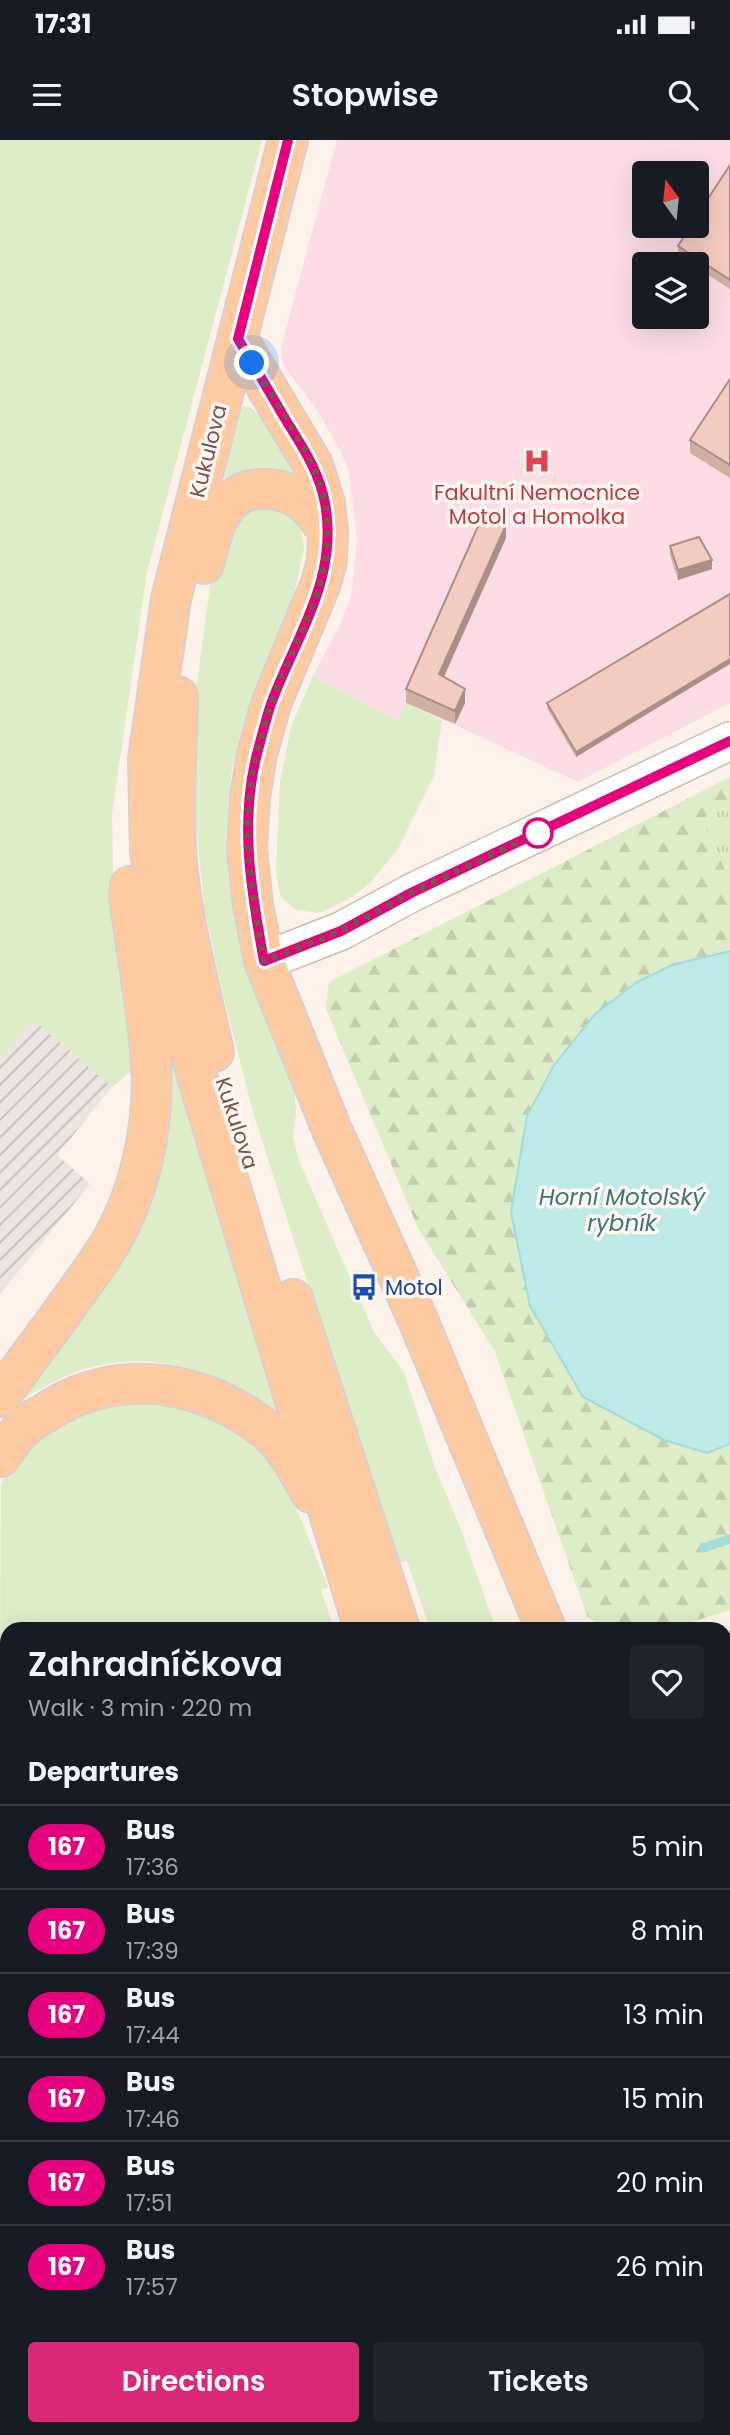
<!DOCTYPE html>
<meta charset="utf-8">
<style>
body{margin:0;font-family:Poppins,sans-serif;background:#20242c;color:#f1f3f6;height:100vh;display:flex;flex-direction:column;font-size:26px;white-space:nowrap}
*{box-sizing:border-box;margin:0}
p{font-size:23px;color:#9ea1a6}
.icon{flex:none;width:38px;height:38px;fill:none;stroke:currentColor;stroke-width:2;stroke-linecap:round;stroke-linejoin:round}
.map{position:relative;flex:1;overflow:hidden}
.drawer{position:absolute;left:0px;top:1482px;width:732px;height:814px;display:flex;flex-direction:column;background:#171b24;border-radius:21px 21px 0 0;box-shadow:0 7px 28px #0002}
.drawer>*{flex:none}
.badge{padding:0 14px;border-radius:23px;font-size:24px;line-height:46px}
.needle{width:46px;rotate:345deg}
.controls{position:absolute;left:632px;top:21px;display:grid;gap:14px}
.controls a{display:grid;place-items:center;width:77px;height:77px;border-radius:7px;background:#171b24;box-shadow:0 7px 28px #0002;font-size:35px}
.you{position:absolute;width:35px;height:35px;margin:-18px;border:5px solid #fff;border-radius:50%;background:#1a73e8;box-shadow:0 0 0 10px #1a73e833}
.map>.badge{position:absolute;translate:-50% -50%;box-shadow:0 0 0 4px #fff}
h2{padding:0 28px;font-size:26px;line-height:63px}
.round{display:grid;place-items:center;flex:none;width:74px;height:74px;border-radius:7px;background:#20242c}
.overview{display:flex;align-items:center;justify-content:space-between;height:119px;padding:0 28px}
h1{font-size:33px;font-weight:600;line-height:52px}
.cta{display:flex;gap:14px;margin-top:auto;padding:14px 28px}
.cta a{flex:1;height:80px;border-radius:7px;background:#db2777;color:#fff;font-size:28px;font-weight:600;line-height:80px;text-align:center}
.cta a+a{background:#20242c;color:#f1f3f6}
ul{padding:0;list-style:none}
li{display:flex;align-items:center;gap:21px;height:84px;padding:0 28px;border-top:2px solid #363941}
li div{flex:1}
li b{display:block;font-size:26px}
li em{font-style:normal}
li .badge{min-width:77px;font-weight:700;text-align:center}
.status{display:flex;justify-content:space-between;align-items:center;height:49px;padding:0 35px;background:#171b24;direction:ltr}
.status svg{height:19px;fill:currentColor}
header{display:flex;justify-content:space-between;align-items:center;height:91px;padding:0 28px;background:#171b24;font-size:32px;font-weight:600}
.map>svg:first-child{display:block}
.industrial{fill:url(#industrial-furrows)}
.medical{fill:#fcdde6;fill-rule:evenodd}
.grass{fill:#ddedc7}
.forest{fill:url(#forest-firs)}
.park{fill:url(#park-tufts)}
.water{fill:#bde9e7;stroke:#a2dbd9;stroke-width:2}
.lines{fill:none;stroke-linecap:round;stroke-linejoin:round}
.stream{stroke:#a2dbd9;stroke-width:9}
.minor-casing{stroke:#d3bab1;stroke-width:40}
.major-casing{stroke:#dacfcd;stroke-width:42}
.minor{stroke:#fff;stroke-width:37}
.major{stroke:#fdcaa1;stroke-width:38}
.tram{stroke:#b3a6c9;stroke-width:2}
.wall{fill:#d2afa5}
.shaded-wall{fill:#ab8e86}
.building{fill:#f4cbc0;stroke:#ab8e86;stroke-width:2}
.line-casing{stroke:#fff;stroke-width:16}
.line{stroke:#e6007e;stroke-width:10}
.walk{stroke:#7a534b;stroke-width:7;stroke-dasharray:0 12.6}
.stop-dot{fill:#fff;stroke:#e6007e;stroke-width:3.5}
.labels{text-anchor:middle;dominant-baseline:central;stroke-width:7;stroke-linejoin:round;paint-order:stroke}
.street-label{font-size:21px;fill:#7a534b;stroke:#fff7f1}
.health-label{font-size:21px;fill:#be3a42;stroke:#fff7f1}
.transit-label{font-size:21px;fill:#164399;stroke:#fff7f1;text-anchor:start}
.water-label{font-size:23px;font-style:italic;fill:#3a7876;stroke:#fff7f1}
</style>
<div class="status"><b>17:31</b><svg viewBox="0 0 49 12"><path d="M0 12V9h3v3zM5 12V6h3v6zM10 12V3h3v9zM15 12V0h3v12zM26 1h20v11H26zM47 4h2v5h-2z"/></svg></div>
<header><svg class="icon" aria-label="menu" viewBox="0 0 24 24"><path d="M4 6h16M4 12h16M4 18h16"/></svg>Stopwise<svg class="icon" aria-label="search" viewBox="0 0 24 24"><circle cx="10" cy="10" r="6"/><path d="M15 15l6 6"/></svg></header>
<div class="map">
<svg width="730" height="2295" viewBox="0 0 730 2295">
<defs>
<pattern id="industrial-furrows" width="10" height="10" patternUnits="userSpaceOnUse" patternTransform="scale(1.75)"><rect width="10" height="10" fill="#ede3e0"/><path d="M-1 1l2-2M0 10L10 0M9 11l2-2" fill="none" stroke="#c5bbb8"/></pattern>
<pattern id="forest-firs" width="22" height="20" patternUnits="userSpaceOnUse" patternTransform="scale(1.75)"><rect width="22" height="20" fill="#ddedc7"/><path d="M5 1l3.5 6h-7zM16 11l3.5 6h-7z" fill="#c1cdac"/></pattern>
<pattern id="park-tufts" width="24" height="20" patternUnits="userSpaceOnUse" patternTransform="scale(1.75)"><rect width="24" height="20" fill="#ddedc7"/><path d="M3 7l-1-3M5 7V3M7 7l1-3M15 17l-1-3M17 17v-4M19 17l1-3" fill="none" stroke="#c1cdac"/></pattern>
</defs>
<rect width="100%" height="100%" fill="#fdf2ea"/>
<path class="industrial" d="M32,878L112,947L57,1015L90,1044L0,1154V921Z
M730,1659V1923L729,1917L724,1913V1663Z
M730,1936V2054L724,2025L725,1939Z"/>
<path class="medical" d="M337,0H730V563L578,642L407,563L398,581L313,536L341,482L351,457L357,400L349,332L340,310L315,267L283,225L281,207ZM644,33H696V86H644ZM644,124H696V177H644Z"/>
<path class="grass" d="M0,0H262L147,432L112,674L114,755L138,926L112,947L32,879L0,921Z
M247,266C265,273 284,311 292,329L291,334L248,332L228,339L223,338L222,333L240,268Z
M264,363L293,375L302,394L304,409L291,468L260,539L240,594L231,636L226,700L232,757L245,823L294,941L296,973L293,997L299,1021L374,1192L404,1232L434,1325L460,1387L496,1489H430L407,1421L397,1423L253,972L222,851L204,765L196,683V549L214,418L228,379Z
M313,536L397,581L406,563L442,580L434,636L398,709L371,742L354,756L320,773L296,770L280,756L276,731L280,642L291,587Z
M171,905L294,1287C228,1241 169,1205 84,1229C62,1236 41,1249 21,1260L20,1257L169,950Z
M141,1260L204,1271L254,1300L284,1337L328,1447L321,1450L334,1489H7V1549L0,1522L1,1343L17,1319L38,1297L81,1271Z
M0,1902H7V2175L0,2250Z
M681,2289H724L725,2295H683Z"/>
<path class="forest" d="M730,637V666L701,679L730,740V811L672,825L583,1257L664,1300L707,1313L730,1304V1470L669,1489H604L587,1476L495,1212L418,1088L326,869L329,842Z
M7,2175V2289H563L566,2295H0V2250Z"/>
<path class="park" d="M730,666V740L701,679Z"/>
<path class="water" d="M730,811V1304L707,1313L664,1300L583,1257L530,1166L511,1072L527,976L554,925L596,873L637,842L672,825Z"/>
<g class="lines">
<path class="stream" d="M703,1408L730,1399"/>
<defs>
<path id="minor" d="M264,821L341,791L413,752L730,601"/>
<path id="major" d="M288,0L171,459L148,619L150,711L165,813L176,866L364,1489
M238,199L313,325L325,363L328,391L327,421L321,443L271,564L257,614L250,657L247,709L253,765L264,821L332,990L418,1180L546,1489
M204,424C213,388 222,346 268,349C280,350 294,354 304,362C313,369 320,382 328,391
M178,556C177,615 172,674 178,733C185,793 201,853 214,912
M293,1159L400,1489
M0,1257C35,1208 73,1160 106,1110C139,1058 155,986 151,925C148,869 136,812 129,756L130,746
M0,1317C7,1307 14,1296 23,1288C29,1282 38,1277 45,1273C105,1233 176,1236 237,1270C250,1278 265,1287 276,1299C290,1314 300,1334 311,1353
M724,1519L730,1517
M0,1575L7,1601
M724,1604L730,1602
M0,1678L7,1699
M0,1754L7,1752
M0,1838L7,1836
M724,2209L730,2238
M593,2289L596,2295
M627,2289L629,2295
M660,2289L662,2295"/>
</defs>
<use href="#minor" class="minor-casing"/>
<use href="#major" class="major-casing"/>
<use href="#minor" class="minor"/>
<use href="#major" class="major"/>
<path class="tram" d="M724,1553L730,1551
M724,1567L730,1565
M0,1790L7,1787
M0,1804L7,1801"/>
</g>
<path class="wall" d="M730,25V149L696,127V124H692L678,115V106Z
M730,239V338L690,313V300Z
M506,398L444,537L465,563L455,584L406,563V549Z
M670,406L712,429L678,440L670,415Z
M730,454L576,617L547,568V563Z"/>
<path class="shaded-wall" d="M506,385V398L439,547V534Z
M712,420V429L678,440V430Z
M730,519V524L576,617V612Z
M465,549V563L455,584V571Z"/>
<path class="building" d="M730,25V140L678,106L691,86H696V77Z
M730,239V325L690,300Z
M483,375L506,385L439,534L465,549L455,571L406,549Z
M699,397L712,420L678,430L670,406Z
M730,454V519L576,612L547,563Z"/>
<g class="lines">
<defs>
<path id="line" d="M288,0L238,199C254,225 269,251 284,277C301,305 319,330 325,363C339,439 296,496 271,564C266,579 262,595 258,610C239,680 251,751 264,821L341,791L413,752L730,601"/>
</defs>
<use href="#line" class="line-casing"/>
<use href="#line" class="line"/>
<path class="walk" d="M252,223C277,265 316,316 325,363C339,440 295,496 271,565C266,579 262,595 258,610C239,681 251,751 264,821L341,791L413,752L538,693"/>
</g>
<defs>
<symbol id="hospital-bare" viewBox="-9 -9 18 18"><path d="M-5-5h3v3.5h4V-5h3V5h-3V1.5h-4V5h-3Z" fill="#e0444e" stroke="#fff7f1" stroke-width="2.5" paint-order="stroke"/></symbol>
<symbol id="bus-bare" viewBox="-9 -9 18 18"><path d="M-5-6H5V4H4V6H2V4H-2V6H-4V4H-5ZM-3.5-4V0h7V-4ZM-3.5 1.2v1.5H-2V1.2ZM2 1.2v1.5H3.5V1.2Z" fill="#1a4fb4" stroke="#fff7f1" stroke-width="2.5" paint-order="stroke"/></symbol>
</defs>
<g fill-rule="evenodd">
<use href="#hospital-bare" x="518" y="302" width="38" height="38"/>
<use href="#bus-bare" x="345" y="1128" width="38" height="38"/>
</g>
<circle class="stop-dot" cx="538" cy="693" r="14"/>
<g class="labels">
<g class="street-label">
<text transform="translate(208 311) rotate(-76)">Kukulova</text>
<text transform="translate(237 983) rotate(72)">Kukulova</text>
</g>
<g class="health-label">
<text x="537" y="352">Fakultní Nemocnice<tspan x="537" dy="24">Motol a Homolka</tspan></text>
</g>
<g class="transit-label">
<text x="385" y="1147">Motol</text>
</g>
<g class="water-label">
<text x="622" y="1057">Horní Motolský<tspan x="622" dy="26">rybník</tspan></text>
</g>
</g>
</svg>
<div class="controls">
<a><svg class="needle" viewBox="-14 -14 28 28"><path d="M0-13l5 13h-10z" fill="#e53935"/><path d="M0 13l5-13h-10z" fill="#9ea1a6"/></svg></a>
<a><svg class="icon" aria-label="layers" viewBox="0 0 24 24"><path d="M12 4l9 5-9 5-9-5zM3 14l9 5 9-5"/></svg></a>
</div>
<div class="you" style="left:252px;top:223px"></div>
<section class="drawer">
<div class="overview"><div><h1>Zahradníčkova</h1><p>Walk · 3 min · 220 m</p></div><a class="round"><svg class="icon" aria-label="heart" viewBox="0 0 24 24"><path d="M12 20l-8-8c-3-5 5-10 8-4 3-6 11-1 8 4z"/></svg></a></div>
<h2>Departures</h2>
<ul>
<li><span class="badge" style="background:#e6007e;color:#fff">167</span><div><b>Bus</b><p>17:36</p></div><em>5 min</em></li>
<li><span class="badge" style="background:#e6007e;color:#fff">167</span><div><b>Bus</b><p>17:39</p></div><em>8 min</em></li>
<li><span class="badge" style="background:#e6007e;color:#fff">167</span><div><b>Bus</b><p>17:44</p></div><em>13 min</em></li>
<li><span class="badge" style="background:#e6007e;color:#fff">167</span><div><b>Bus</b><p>17:46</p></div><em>15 min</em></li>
<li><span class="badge" style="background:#e6007e;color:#fff">167</span><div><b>Bus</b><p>17:51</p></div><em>20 min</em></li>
<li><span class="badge" style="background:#e6007e;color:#fff">167</span><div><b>Bus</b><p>17:57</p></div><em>26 min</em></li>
</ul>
<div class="cta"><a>Directions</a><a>Tickets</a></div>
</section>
</div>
